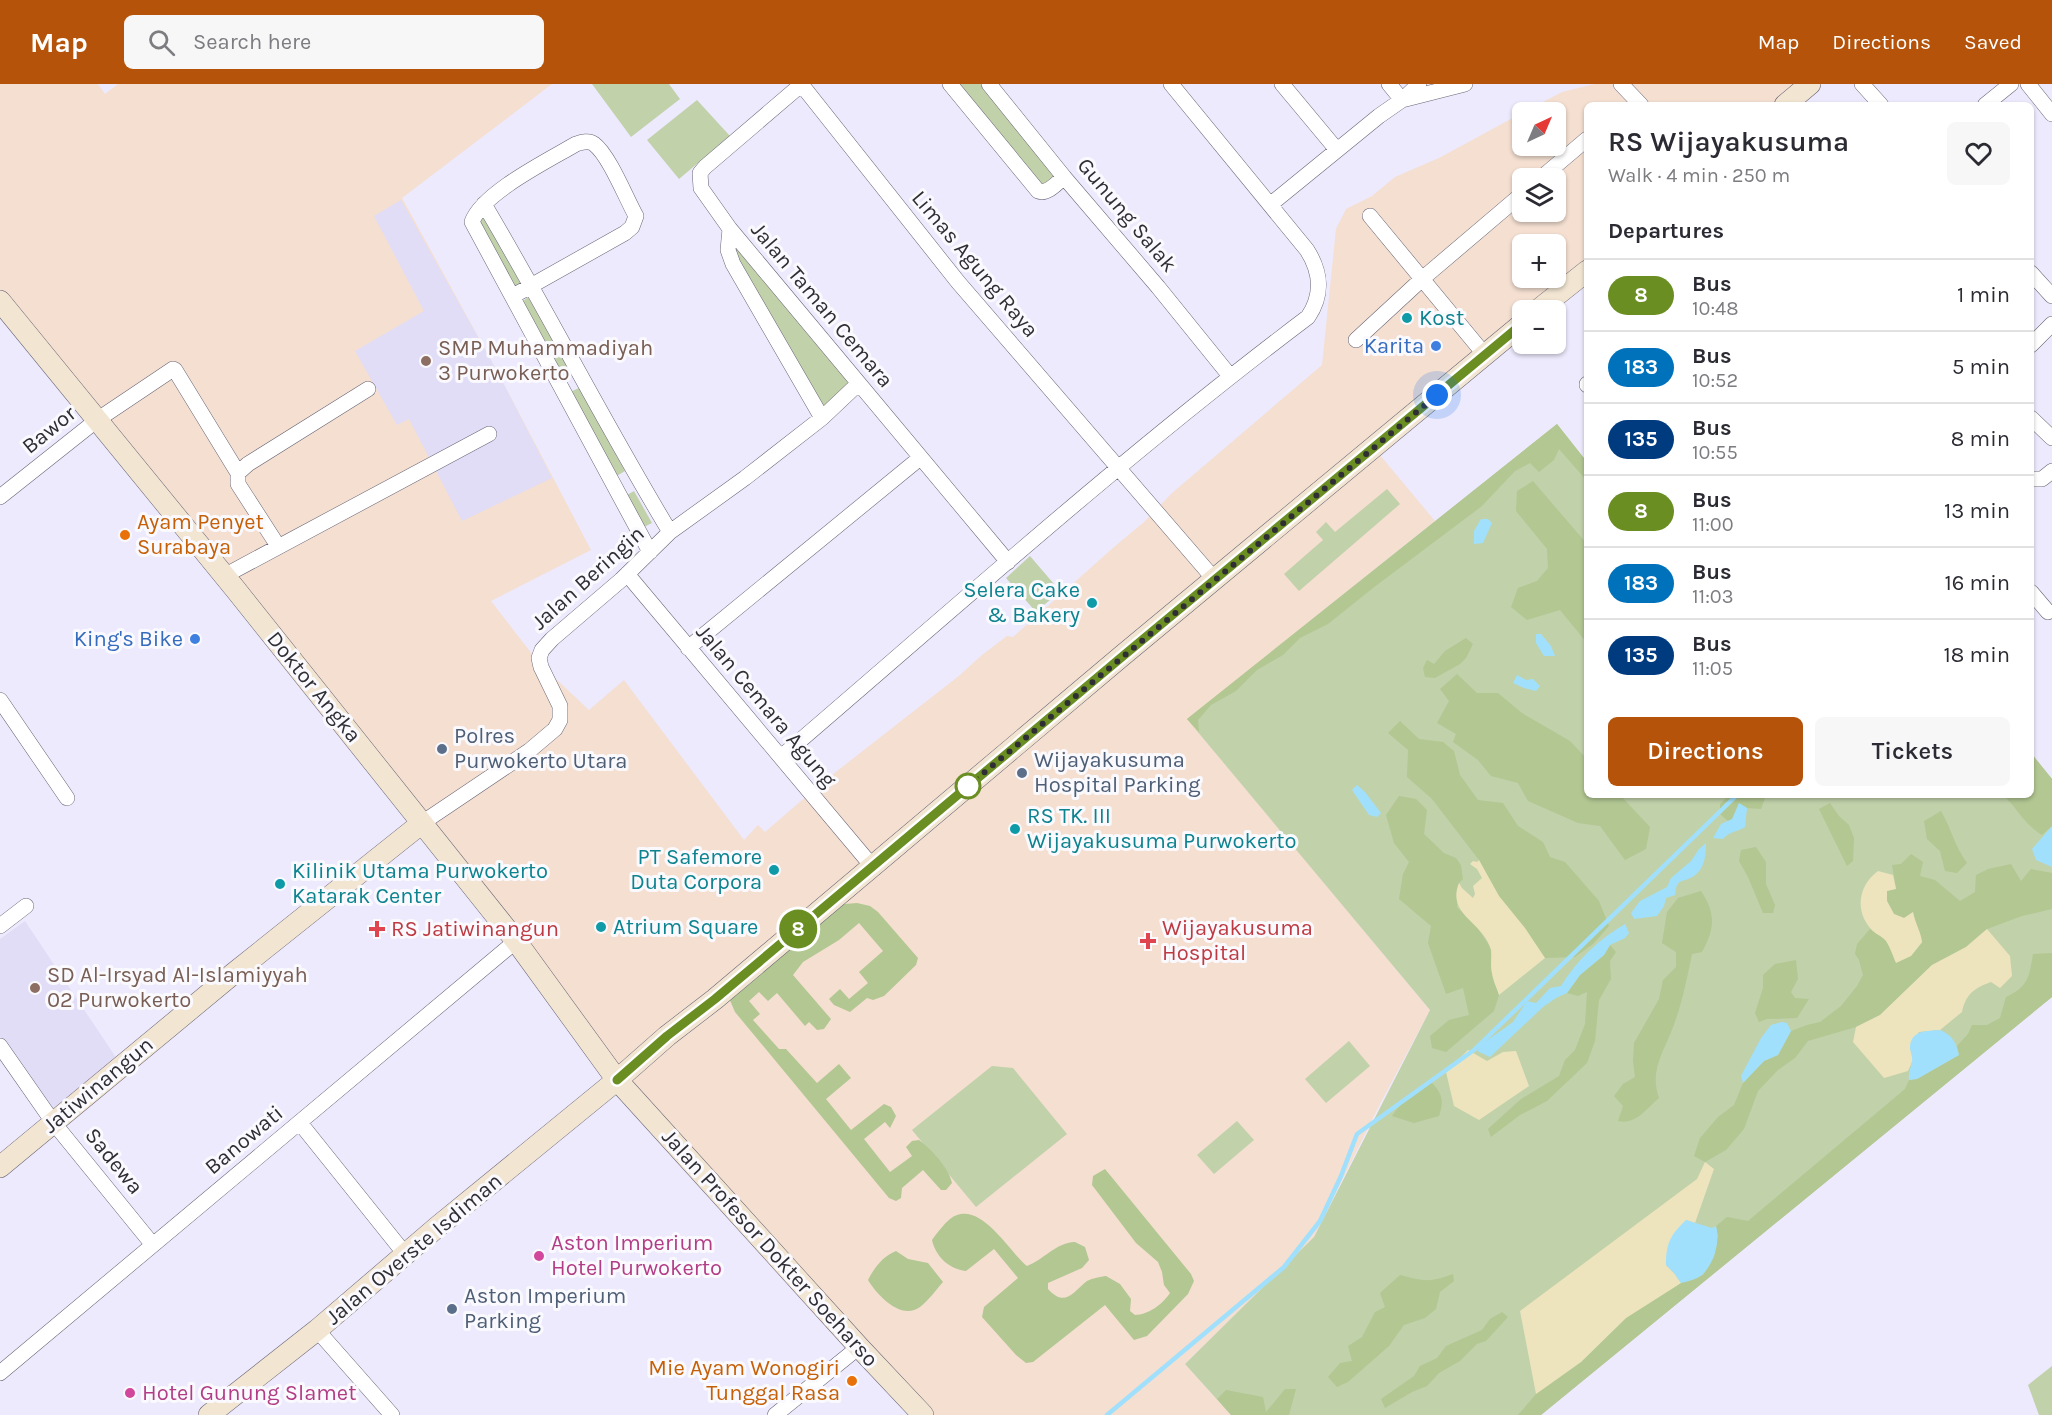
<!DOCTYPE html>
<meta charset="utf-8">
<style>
body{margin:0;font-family:Karla,sans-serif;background:#f7f7f7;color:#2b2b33;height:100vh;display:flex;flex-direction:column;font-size:22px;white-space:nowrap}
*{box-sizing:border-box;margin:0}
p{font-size:20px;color:#7c7c81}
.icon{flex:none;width:33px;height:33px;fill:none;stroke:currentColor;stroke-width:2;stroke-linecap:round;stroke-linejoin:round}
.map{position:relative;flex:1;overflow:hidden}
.sheet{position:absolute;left:1584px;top:18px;width:450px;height:696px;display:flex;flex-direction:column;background:#fff;border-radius:9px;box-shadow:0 2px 4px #0004}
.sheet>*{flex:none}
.badge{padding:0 12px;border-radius:20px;font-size:21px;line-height:39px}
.needle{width:39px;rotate:44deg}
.tools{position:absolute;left:1512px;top:18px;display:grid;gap:12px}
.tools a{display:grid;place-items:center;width:54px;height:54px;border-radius:9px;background:#fff;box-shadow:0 2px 4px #0004;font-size:30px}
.you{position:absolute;width:30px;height:30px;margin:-15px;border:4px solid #fff;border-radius:50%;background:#1a73e8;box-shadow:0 0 0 9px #1a73e833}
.map>.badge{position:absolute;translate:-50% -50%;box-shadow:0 0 0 3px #fff}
h2{padding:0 24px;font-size:22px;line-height:54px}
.round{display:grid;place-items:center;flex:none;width:63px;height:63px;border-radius:9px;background:#f7f7f7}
.summary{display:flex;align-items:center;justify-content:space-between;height:102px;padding:0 24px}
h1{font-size:28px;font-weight:600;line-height:45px}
.action{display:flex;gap:12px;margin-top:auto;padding:12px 24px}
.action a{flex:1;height:69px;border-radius:9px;background:#b45309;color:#fff;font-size:24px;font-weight:600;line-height:69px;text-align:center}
.action a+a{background:#f7f7f7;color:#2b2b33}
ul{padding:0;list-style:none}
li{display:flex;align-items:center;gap:18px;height:72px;padding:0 24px;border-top:2px solid #e1e1e2}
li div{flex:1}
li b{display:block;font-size:22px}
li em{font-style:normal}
li .badge{min-width:66px;font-weight:700;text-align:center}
header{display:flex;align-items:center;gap:36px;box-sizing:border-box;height:84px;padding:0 30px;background:#b45309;color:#fff}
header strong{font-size:28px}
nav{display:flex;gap:33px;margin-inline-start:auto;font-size:21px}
.search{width:420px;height:54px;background:#f7f7f7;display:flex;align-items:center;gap:15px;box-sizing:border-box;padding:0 21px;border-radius:9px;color:#7c7c81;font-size:22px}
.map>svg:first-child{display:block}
.commercial{fill:#f4dfd1;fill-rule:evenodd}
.built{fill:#e1ddf7}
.green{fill:#c1d1aa}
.forest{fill:#b2c792}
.sand{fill:#ede4be}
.water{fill:#a1e0fc}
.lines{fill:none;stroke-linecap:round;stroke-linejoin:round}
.stream{stroke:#a1e0fc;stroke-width:4.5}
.street-casing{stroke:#686575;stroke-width:16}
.secondary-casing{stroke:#686575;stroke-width:22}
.street{stroke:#fff;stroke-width:15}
.secondary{stroke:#f2e5d2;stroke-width:21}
.line-casing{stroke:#fff;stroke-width:14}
.line{stroke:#6b8e23;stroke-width:9}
.walk{stroke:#2f2e35;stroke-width:6;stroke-dasharray:0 10.8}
.culture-dot{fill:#0f9aa8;stroke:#fafafe;stroke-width:2}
.shop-dot{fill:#3f7fe0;stroke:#fafafe;stroke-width:2}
.education-dot{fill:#8d6e63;stroke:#fafafe;stroke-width:2}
.food-dot{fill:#e8710a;stroke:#fafafe;stroke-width:2}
.service-dot{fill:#5c6f8a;stroke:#fafafe;stroke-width:2}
.stop-dot{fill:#fff;stroke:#6b8e23;stroke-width:3}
.health-dot{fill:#e0444e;stroke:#fafafe;stroke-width:2}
.hotel-dot{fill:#d1479c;stroke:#fafafe;stroke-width:2}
.labels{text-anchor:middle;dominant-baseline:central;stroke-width:6;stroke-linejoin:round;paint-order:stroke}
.street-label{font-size:22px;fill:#2f2e35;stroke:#fafafe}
.culture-label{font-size:22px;fill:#0d838f;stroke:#fafafe;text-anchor:start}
.shop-label{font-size:22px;fill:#366cbe;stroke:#fafafe;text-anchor:end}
.education-label{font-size:22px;fill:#785e54;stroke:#fafafe;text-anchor:start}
.food-label{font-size:22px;fill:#c56008;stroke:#fafafe;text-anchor:start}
.service-label{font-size:22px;fill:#4e5e75;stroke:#fafafe;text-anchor:start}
.health-label{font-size:22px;fill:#be3a42;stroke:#fafafe;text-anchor:start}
.hotel-label{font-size:22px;fill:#b23c85;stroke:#fafafe;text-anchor:start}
</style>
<header>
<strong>Map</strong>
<div class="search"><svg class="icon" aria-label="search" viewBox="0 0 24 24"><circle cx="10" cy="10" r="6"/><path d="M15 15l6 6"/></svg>Search here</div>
<nav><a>Map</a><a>Directions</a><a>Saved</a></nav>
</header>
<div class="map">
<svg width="2052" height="1331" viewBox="0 0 2052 1331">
<rect width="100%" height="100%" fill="#edeafd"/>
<path class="commercial" d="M0,0H98L105,10L118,0H552L402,114L497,287L591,466L491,517L539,579L589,626L624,596L744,756L758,741L765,748L823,698L960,591L982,571L1007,552L1013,553L1114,463L1144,438L1172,409L1322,281L1336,145L1346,125L1372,112L1395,93L1439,74L1522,29V62H1556V28H1524L1562,8L1595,0H1810L1785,21H1587V187L1540,226H1522V241L1374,364L1435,437L1188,635L1430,926L1380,1020L1314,1153L1185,1280L1231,1331H928L617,996L0,219ZM1522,94H1556V128H1522ZM1522,160H1556V194H1522Z"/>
<path class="built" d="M401,116L497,287L552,394L462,437L409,335L397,341L355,267L424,227L374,132Z
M25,837L117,975L51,1027L0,953V855Z"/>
<path class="green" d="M592,0H669L680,15L631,53Z
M954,0H981L1057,91L1038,104Z
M697,16L730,52L679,95L647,56Z
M485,129L520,199L514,204L477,135Z
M734,158L850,300L823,327L733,173Z
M528,213L572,289L560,293L521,219Z
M579,304L625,387L615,393L570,308Z
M1557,340L1587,378V711H2031V669L2052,695V913L1541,1331H1231L1185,1280L1314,1153L1430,926L1187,635Z
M1387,405L1400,420L1299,507L1284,490L1323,456L1316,448L1326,438L1335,448Z
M634,407L652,439L644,443L627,411Z
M1030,472L1060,507L1036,528L1006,494Z
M1349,957L1370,982L1326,1019L1305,995Z
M992,982L1013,984L1067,1050L976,1123L912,1046Z
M1237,1037L1254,1056L1214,1090L1197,1071Z
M2052,1282V1331H2039L2028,1301Z"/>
<path class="forest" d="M1557,340L1587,378V397L1559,365L1554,376L1539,388L1530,379L1515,387L1482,422L1373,504L1328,540L1300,554L1283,571L1257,586L1236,607L1211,621L1198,636L1199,648L1187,635Z
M1533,397L1587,460V559L1560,526L1527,536L1511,523L1518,504L1537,497L1548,484L1547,465L1516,427L1517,407Z
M1466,554L1473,560L1466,574L1460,580L1435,594L1425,593L1423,584L1427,576L1434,580L1445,567Z
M1457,590L1477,609H1498L1522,629L1570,657L1587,675V711H1620L1650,743L1646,765L1625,776L1600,742L1578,739L1528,717L1518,699L1491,692L1478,676L1453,658L1456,650L1437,639L1449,617L1440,605Z
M1400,637L1419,655L1443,658L1454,667L1460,691L1478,716L1503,719L1518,742L1543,758L1550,773L1565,778L1599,817L1609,842L1593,860L1575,873L1545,874L1525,845L1502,818L1479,776L1432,715L1407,693L1408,666L1388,649Z
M2031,669L2052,695V742L2042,751C2024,740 2018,725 2003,711H2031Z
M1729,711H1760L1765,714L1761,725L1747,724L1739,720L1732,736L1728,737L1720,730V720Z
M1399,712L1416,715L1427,726L1424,750L1444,769L1456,774L1461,781L1463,795L1459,799L1457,823L1477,843L1491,864L1492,890L1499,911L1494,927L1446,968L1432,964L1430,952L1449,936L1469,931L1463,904L1446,910L1428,859L1431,842L1399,815L1403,790L1409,778L1394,759L1386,731Z
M1830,719L1839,732L1849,741L1854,754L1853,777L1847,782L1819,725Z
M1941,727C1951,744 1955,763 1967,779L1957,789L1945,787L1940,767L1927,755L1924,737Z
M1756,763L1766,778V800L1775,821L1773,829H1763L1748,793L1739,777L1741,766Z
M1911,770L1923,778L1920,792L1935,796L1960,817L1975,808L1976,791L1988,785L2011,780L2021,797L2031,785L2052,789V825L2022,832L1987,845L1966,863L1932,881L1880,931L1856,943L1808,957L1795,974L1778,986L1758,1007L1744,1045L1726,1066L1705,1078L1694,1072L1700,1054L1718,1033L1734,1021L1743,999L1764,977L1778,971L1791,947L1807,941L1820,938L1841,922L1857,902L1863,891L1859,876L1855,870L1857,860L1870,845L1911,872L1922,859C1921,848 1915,839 1913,828L1904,834L1894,830L1887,817V807L1896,804L1892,781L1901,780Z
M1701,807C1716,830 1715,844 1702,868L1692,870C1687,894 1682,920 1673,943C1664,968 1649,986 1659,1014C1646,1025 1636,1041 1618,1037L1623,1022L1614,1012L1623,1000L1635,993L1633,977L1634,959L1659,915L1663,896L1676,883V868L1662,859L1667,828L1678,814Z
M857,819L870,822L878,828L918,874L916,881L884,912L873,916L867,914L850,928L834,921L829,915L840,905L849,915L868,899L859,888L883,867L859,839L839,856L803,878L793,891L831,935L824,945L817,946L809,938L805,942L777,909L768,917L759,908L749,917L760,930L753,936L779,965H786L817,999L839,980L851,994L826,1015L851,1046L884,1020L891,1023L896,1032L890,1044L885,1038L864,1055L890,1088L912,1072L906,1063L912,1057L919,1056C931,1065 949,1084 952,1099L946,1106H941L923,1086L902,1104L901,1114L896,1117L889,1114L735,928L729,914L832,824L845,820Z
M1610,861L1616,868L1610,877L1611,895L1599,916L1595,957L1587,979L1547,1017L1520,1031L1491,1053L1488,1045L1521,1015L1559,992L1565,976L1575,966L1585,940L1587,908L1578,912L1567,909L1580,891L1604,871Z
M2052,869V913L1541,1331H1518L1536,1310L1581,1278L1626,1234L1681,1199L1703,1191L1714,1172L1718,1152L1716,1142L1727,1133L1748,1137L1905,1005L1909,996L1917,995L1959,971L1957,962L1968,950L1972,941H1987L2000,934L2006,913C2029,902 2029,893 2033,870Z
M1796,876L1798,895L1791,908L1795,914L1809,915L1797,934L1767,935L1759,938L1755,929L1763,904V891L1775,880Z
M1431,998C1443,1010 1444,1017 1439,1032L1414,1039L1392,1032C1405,1014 1412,1008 1431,998Z
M1105,1085L1191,1190L1194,1197L1188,1210L1147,1252L1134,1256L1105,1221L1033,1278L1026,1279L1016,1271L982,1233L984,1223L1018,1194L994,1165L966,1187C949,1185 936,1173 932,1156C937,1149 943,1141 950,1135C979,1113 1009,1168 1027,1182C1045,1175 1055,1159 1075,1158L1085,1163L1089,1176L1082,1184L1048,1199V1205C1065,1224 1073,1208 1087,1197C1093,1194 1100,1193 1106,1192L1120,1200L1131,1215L1130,1227L1135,1231C1148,1231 1163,1220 1170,1209L1164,1201L1162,1188L1158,1178L1136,1159L1092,1101L1093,1092Z
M896,1167L908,1175L928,1179L943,1198C936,1206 929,1216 920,1223C901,1237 877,1211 868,1196C874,1184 883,1172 896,1167Z
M1453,1190L1454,1197L1440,1208L1436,1225L1425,1234L1404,1241L1389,1262L1348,1298L1337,1303L1328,1293L1340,1279L1352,1277L1348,1262L1362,1253L1375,1228L1385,1223L1380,1209L1400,1191C1423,1197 1430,1199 1453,1190Z
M1502,1228L1508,1233L1486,1257L1477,1260L1460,1277L1439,1289L1427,1302L1412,1308L1385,1324L1381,1315L1414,1292L1420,1282L1437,1274L1446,1262L1482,1246L1490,1235Z
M1285,1305H1296L1289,1331H1231L1217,1315L1226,1306L1263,1313L1266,1328Z"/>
<path class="sand" d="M1479,776L1499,812L1525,844L1545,874L1499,911C1497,904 1493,897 1492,889C1490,882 1492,873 1491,866C1484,838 1446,831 1459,799L1462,804L1473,814L1475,810L1473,802L1482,794L1477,785L1470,780L1473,777L1477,778Z
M1878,787L1893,791L1896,805L1887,807V817L1894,830L1904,834L1913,828C1915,839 1921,848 1922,858L1911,872L1896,879C1893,872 1890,863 1886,857C1882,852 1875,850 1871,845C1854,826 1859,801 1878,787Z
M1987,845L2010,872L2012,892L2000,904L1991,898C1974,904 1966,910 1962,928L1940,946L1919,948L1910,963L1913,976L1908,987L1884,994L1853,958L1856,943L1880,931L1932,881L1966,863Z
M1468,966L1487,977L1503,968L1516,967L1529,1002L1479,1036L1454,1022L1446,988Z
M1705,1078L1714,1085L1695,1139L1686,1136L1666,1181L1674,1189L1681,1199L1626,1234L1581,1278L1536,1310L1520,1227L1697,1095Z"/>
<path class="water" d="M1481,435H1488L1492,439L1483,459L1474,460V447Z
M1536,550H1541L1551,562L1555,572H1544L1536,559Z
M1517,591L1526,596L1533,595L1540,602L1536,607L1524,604L1513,599Z
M1357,701L1365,708L1381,729L1377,733L1369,731L1352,706Z
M1739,719L1747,724L1745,743C1737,748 1728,748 1723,755L1713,754L1721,740L1732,735Z
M2052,742V783L2036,776L2032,765Z
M1706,759C1706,771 1705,784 1694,792C1682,800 1677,792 1675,811L1666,814L1664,822L1657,832L1634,835L1631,829L1640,817L1667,803L1671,794L1691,777L1699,765Z
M1625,840L1629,849L1625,854L1610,861L1604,871L1580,891L1567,909L1556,914L1543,923L1490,973L1477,967L1482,960L1513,938L1527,917L1536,919L1550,904L1561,902C1576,877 1599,855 1625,840Z
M1782,938L1787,939L1791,947L1778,971L1764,977L1743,999L1741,992L1761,954L1771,941Z
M1940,946C1952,951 1956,958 1959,971L1917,995L1909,996C1908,988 1911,984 1912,977C1913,973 1910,968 1910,963C1911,946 1927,947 1940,946Z
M1686,1136L1712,1144L1716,1142C1720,1157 1715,1177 1704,1189C1699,1195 1689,1197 1681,1199L1674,1189L1666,1181C1666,1160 1670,1151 1686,1136Z"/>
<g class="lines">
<path class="stream" d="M1107,1331L1284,1183L1320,1137L1341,1092L1357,1050L1474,966L1737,711"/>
<defs>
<path id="street" d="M801,0L958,198L1215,496
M802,0L705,83L700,89L701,104L730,145L1008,478
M950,0L1038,107C1047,111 1057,99 1064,93
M989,0L1064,93L1158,203L1230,292
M1282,0L1337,66
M1389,0L1402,16L1419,0
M1621,0L1641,21
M1862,0L1881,21
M2028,0L2052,30
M1985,21L2011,0
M1541,94L1587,55
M484,120C548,228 605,341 670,448
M1271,120L1379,32L1402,16L1465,0
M1370,132L1485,271
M730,145L728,166L733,180L822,334
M2031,189L2052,212
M513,212L625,149L632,143L636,132C626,114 609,71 594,60C589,56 582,58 576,60C549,76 482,109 472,138L650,468
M1356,256L1422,195L1522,110
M2031,261L2052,240
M1587,300V301
M2031,334L2052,354
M2031,395H2042L2052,387
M0,413L97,336L173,285L175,286L238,389
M278,462L238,400V389L248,380L368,305
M627,490L872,782
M224,492L489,350
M2031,508L2048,528
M688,564L920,374
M0,616L67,714
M781,673C955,524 1125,371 1308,233C1323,211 1321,188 1307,166L1171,0
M422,739L529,667L555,645L560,636V622L541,583L539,574L542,566L552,555L621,496L670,448L745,394L822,334L858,300
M0,842L26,822
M0,962L53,1038L153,1161
M300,1039L405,1170
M317,1246L392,1331
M0,1289L516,857
M775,1331L859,1263"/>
<path id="secondary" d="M1785,21L1810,0
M0,217L236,506L516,857L617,996L859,1263L923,1331
M1538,226L1587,187
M0,1083L234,889L422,739
M209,1331L317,1246L436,1144L617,996L667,952L715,915L1123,571L1522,240"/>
</defs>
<use href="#street" class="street-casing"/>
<use href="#secondary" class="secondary-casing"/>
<use href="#street" class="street"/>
<use href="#secondary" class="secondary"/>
</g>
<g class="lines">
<defs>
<path id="line" d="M617,996L667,952L715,915L1123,572L1522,240"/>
</defs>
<use href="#line" class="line-casing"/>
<use href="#line" class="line"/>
<path class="walk" d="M968,702L1437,311"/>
</g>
<g class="culture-dot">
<circle cx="1407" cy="234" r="6"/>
<circle cx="1092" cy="519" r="6"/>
<circle cx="1015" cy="745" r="6"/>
<circle cx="774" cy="786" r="6"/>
<circle cx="280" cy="800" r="6"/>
<circle cx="601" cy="843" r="6"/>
</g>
<g class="shop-dot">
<circle cx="1436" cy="262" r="6"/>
<circle cx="195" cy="555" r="6"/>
</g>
<g class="education-dot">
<circle cx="426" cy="277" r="6"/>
<circle cx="35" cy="904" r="6"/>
</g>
<g class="food-dot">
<circle cx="125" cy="451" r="6"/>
<circle cx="852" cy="1297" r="6"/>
</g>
<g class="service-dot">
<circle cx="442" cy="665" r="6"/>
<circle cx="1022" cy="689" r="6"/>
<circle cx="452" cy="1225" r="6"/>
</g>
<circle class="stop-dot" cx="968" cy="702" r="12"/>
<g class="health-dot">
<path d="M374 836h6v6h6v6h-6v6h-6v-6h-6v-6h6z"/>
<path d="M1145 848h6v6h6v6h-6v6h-6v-6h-6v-6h6z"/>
</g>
<g class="hotel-dot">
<circle cx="539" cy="1172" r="6"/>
<circle cx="130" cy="1309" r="6"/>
</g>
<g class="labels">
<g class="street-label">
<text transform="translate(1127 131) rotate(50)">Gunung Salak</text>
<text transform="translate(975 180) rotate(50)">Limas Agung Raya</text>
<text transform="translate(822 221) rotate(50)">Jalan Taman Cemara</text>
<text transform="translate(49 346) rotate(-39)">Bawor</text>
<text transform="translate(588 494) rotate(-42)">Jalan Beringin</text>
<text transform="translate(314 603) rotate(51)">Doktor Angka</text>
<text transform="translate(766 622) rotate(50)">Jalan Cemara Agung</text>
<text transform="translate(98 1001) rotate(-40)">Jatiwinangun</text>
<text transform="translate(244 1056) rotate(-40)">Banowati</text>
<text transform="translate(114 1077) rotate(51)">Sadewa</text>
<text transform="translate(770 1164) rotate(48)">Jalan Profesor Dokter Soeharso</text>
<text transform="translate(414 1165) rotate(-40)">Jalan Overste Isdiman</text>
</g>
<g class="culture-label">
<text x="1419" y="234">Kost</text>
<text x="1080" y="506" text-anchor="end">Selera Cake<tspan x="1080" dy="25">&amp; Bakery</tspan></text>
<text x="1027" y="732">RS TK. III<tspan x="1027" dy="25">Wijayakusuma Purwokerto</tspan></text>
<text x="762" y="773" text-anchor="end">PT Safemore<tspan x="762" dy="25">Duta Corpora</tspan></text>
<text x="292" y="787">Kilinik Utama Purwokerto<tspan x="292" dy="25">Katarak Center</tspan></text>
<text x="613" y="843">Atrium Square</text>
</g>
<g class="shop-label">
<text x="1424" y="262">Karita</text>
<text x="183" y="555">King's Bike</text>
</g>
<g class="education-label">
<text x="438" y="264">SMP Muhammadiyah<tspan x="438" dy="25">3 Purwokerto</tspan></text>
<text x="47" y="891">SD Al-Irsyad Al-Islamiyyah<tspan x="47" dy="25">02 Purwokerto</tspan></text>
</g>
<g class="food-label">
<text x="137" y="438">Ayam Penyet<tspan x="137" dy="25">Surabaya</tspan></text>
<text x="840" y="1284" text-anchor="end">Mie Ayam Wonogiri<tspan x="840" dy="25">Tunggal Rasa</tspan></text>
</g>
<g class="service-label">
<text x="454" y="652">Polres<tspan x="454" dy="25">Purwokerto Utara</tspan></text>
<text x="1034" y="676">Wijayakusuma<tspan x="1034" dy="25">Hospital Parking</tspan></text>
<text x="464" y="1212">Aston Imperium<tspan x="464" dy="25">Parking</tspan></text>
</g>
<g class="health-label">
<text x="1162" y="844">Wijayakusuma<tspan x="1162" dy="25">Hospital</tspan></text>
<text x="391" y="845">RS Jatiwinangun</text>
</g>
<g class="hotel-label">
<text x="551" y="1159">Aston Imperium<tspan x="551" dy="25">Hotel Purwokerto</tspan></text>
<text x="142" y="1309">Hotel Gunung Slamet</text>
</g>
</g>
</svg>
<div class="tools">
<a><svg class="needle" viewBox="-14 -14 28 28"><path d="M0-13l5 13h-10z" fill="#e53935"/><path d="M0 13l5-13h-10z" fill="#7c7c81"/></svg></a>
<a><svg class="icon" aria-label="layers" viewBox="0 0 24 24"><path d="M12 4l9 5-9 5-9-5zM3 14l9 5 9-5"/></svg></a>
<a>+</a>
<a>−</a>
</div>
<div class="you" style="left:1437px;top:311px"></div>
<b class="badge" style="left:798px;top:845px;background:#6b8e23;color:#fff">8</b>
<section class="sheet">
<div class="summary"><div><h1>RS Wijayakusuma</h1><p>Walk · 4 min · 250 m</p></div><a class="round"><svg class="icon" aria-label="heart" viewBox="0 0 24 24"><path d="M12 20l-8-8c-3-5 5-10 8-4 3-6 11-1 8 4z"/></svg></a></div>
<h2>Departures</h2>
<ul>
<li><span class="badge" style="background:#6b8e23;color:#fff">8</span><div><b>Bus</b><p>10:48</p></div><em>1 min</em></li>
<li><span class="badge" style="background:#0072bc;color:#fff">183</span><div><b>Bus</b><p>10:52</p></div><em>5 min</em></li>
<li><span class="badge" style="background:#003b80;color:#fff">135</span><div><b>Bus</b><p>10:55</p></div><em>8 min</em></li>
<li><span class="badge" style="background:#6b8e23;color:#fff">8</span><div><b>Bus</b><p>11:00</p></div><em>13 min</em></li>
<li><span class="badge" style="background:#0072bc;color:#fff">183</span><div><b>Bus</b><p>11:03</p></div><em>16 min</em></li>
<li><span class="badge" style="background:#003b80;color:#fff">135</span><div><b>Bus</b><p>11:05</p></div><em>18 min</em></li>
</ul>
<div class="action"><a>Directions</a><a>Tickets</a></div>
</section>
</div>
